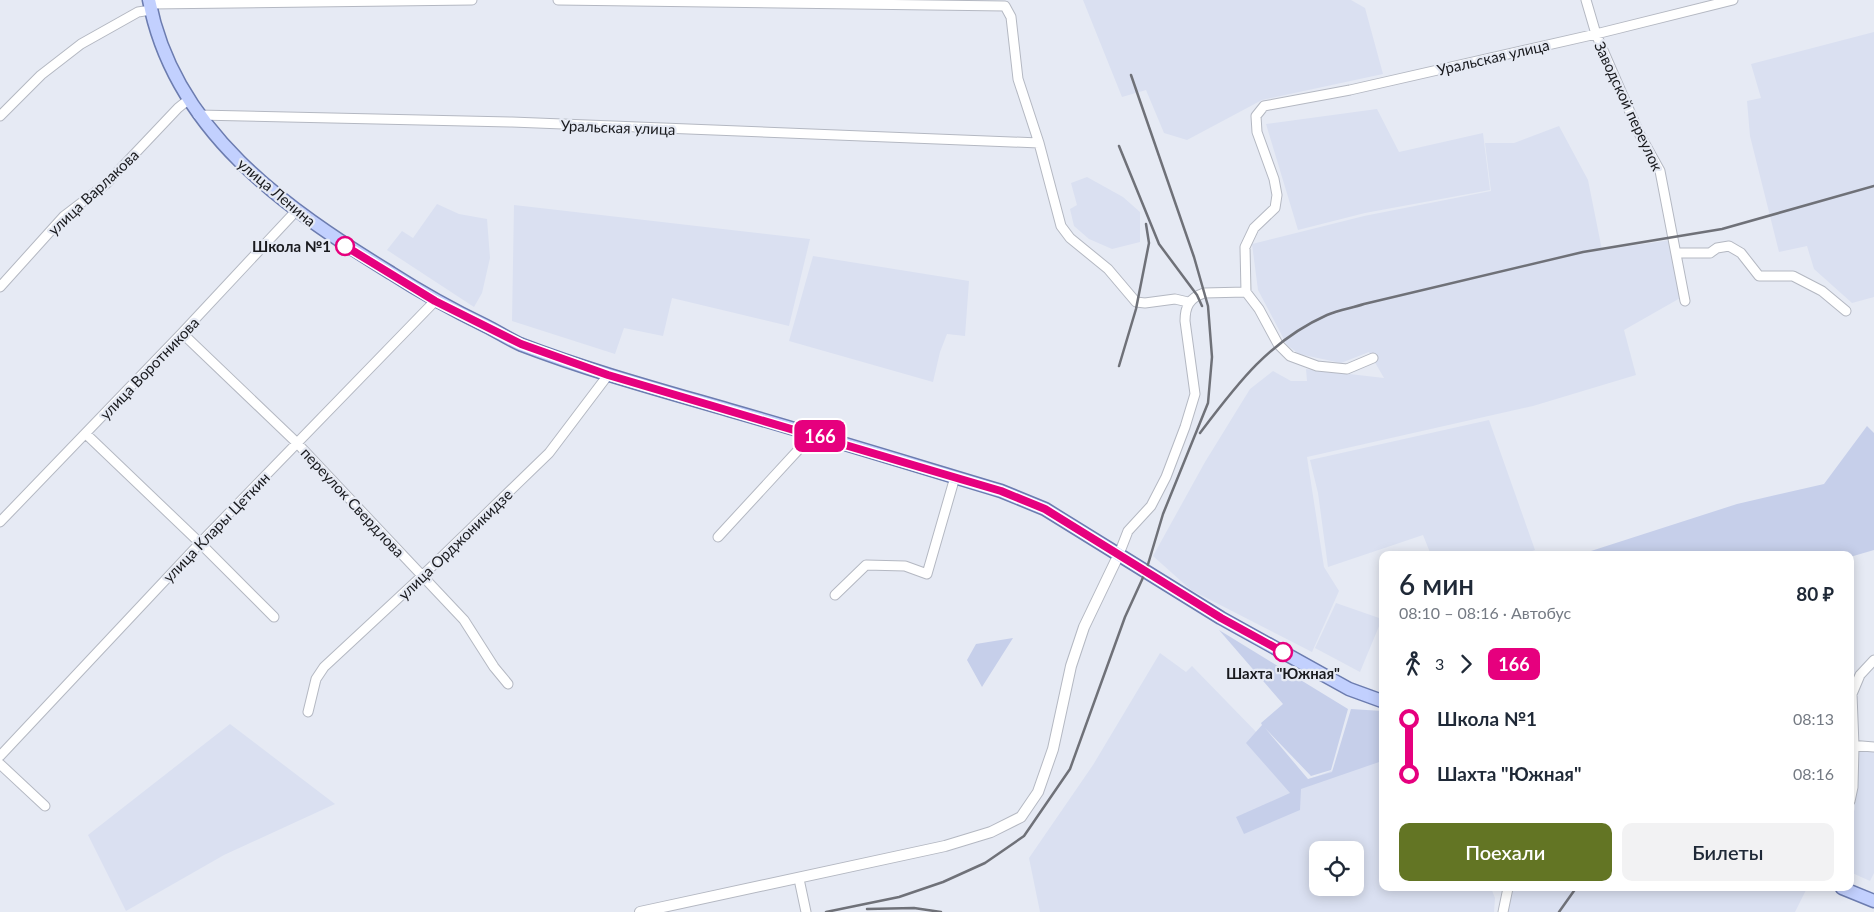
<!DOCTYPE html>
<html lang="ru">
<meta charset="utf-8">
<style>
body{margin:0;font-family:Lato,sans-serif;background:#f2f2f3;color:#1f2937;height:100vh;display:flex;flex-direction:column;font-size:19px;white-space:nowrap}
*{box-sizing:border-box;margin:0}
p{font-size:16px;color:#747a83}
.icon{flex:none;width:28px;height:28px;fill:none;stroke:currentColor;stroke-width:2;stroke-linecap:round;stroke-linejoin:round}
.map{position:relative;flex:1;overflow:hidden}
.panel{position:absolute;left:1379px;top:551px;width:475px;height:340px;display:flex;flex-direction:column;background:#fff;border-radius:10px;box-shadow:0 2px 12px #0003}
.panel>*{flex:none}
.badge{padding:0 10px;border-radius:8px;font-size:18px;line-height:32px}
.tools{position:absolute;left:1309px;top:841px;display:grid;gap:10px}
.tools a{display:grid;place-items:center;width:55px;height:55px;border-radius:10px;background:#fff;box-shadow:0 2px 12px #0003;font-size:25px}
.map>.badge{position:absolute;translate:-50% -50%;box-shadow:0 0 0 2px #fff}
.legs{display:flex;align-items:center;gap:8px;height:55px;padding:0 20px;font-size:16px}
.legs p{margin-inline-start:auto}
.head{display:flex;align-items:center;justify-content:space-between;height:85px;padding:0 20px}
h1{font-size:28px;font-weight:600;line-height:38px}
.action{display:flex;gap:10px;margin-top:auto;padding:10px 20px}
.action a{flex:1;height:58px;border-radius:10px;background:#637524;color:#fff;font-size:20px;font-weight:600;line-height:58px;text-align:center}
.action a+a{background:#f2f2f3;color:#1f2937}
ul{padding:0 20px;list-style:none}
li{display:flex;align-items:center;gap:18px;height:55px;font-size:19px}
li i{display:grid;place-items:center;width:8px;height:100%;margin:0 6px;background:currentColor}
li i::after{content:'';width:12px;height:12px;margin:-6px;border:4px solid;border-radius:50%;background:#fff}
li p{margin-inline-start:auto}
li:first-child i{background:linear-gradient(#0000 50%,currentColor 0)}
li:last-child i{background:linear-gradient(currentColor 50%,#0000 0)}
.map>svg:first-child{display:block}
.built{fill:#dae0f1;fill-rule:evenodd}
.green{fill:#c6cfea}
.lines{fill:none;stroke-linecap:round;stroke-linejoin:round}
.minor-casing{stroke:#b4b8c2;stroke-width:11}
.tertiary-casing{stroke:#b4b8c2;stroke-width:12}
.primary-casing{stroke:#6c7caf;stroke-width:15}
.minor{stroke:#fff;stroke-width:9}
.tertiary{stroke:#fff;stroke-width:10}
.primary{stroke:#c2d0fe;stroke-width:12}
.rail{stroke:#6f7178;stroke-width:2.5}
.line-1-casing{stroke:#fff;stroke-width:11}
.line-1{stroke:#e6007e;stroke-width:8}
.stop-1-dot{fill:#fff;stroke:#e6007e;stroke-width:2.5}
.labels{text-anchor:middle;dominant-baseline:central;stroke-width:4.5;stroke-linejoin:round;paint-order:stroke}
.street-label{font-size:15px;fill:#191a1e;stroke:#e6eaf4}
.stop-label{font-size:15px;font-weight:bold;fill:#191a1e;stroke:#e6eaf4;text-anchor:end}
</style>
<div class="map">
<svg width="1874" height="912" viewBox="0 0 1874 912">
<rect width="100%" height="100%" fill="#e6eaf4"/>
<path class="built" d="M1083,0H1351L1365,8L1383,74L1262,100L1187,140L1164,133L1146,90L1122,97Z
M1874,32V297L1852,303L1814,269L1807,246L1779,252L1750,136L1747,101L1761,98L1751,64Z
M1377,109L1399,152L1483,133L1490,190L1365,213L1298,230L1266,124Z
M1559,126L1588,180L1602,250L1671,240L1682,297L1624,330L1636,375L1533,406L1307,457L1324,567L1339,591L1312,652L1191,590L1153,556L1205,462L1250,389L1273,371L1291,381H1307L1306,369L1384,378L1369,352L1341,363L1299,354L1287,345L1258,290L1252,244L1364,216L1491,191L1485,143H1514Z
M1087,177L1123,197L1140,212V242L1112,249L1089,239L1074,226L1070,209L1077,205L1071,183Z
M437,204L459,214L487,219L490,258L482,293L474,307L387,250L402,231L413,238Z
M514,205L810,239L789,326L672,298L663,336L624,328L615,354L512,321Z
M813,256L969,281L965,336L947,334L940,352L933,382L789,341Z
M1489,420L1535,550L1522,555H1431L1423,535L1328,567L1318,493L1310,460Z
M1336,603L1382,619L1360,672L1315,648Z
M1160,653L1186,672L1192,666L1304,781L1382,752V888H1491L1495,898L1494,912H1040L1029,858L1093,765ZM1318,850H1355V888H1318Z
M230,724L335,804L224,855L126,911L88,835Z
M1857,744L1874,751V873L1870,881L1850,872V820L1855,809Z
M1512,888H1807L1795,912H1507Z"/>
<path class="green" d="M1867,426L1874,433V550L1850,557V555H1592L1591,551L1737,504L1824,484Z
M1219,630L1348,709L1331,770L1311,776L1265,728L1308,779L1332,772L1351,709L1382,711V761L1301,789L1300,810L1244,834L1236,817L1290,793L1246,743L1262,725L1261,723L1283,704Z
M1013,638L982,687L967,660L976,644Z"/>
<g class="lines">
<defs>
<path id="minor" d="M558,0L1005,6L1011,17L1018,79L1039,143L1061,226L1070,238L1108,269L1136,302L1145,303L1175,299L1188,302
M1586,0L1596,34L1640,135L1660,171L1685,301
M150,4L472,0
M198,115L512,122L1039,143
M0,116L41,75L81,44L138,12L151,10
M1676,253H1710L1717,248L1729,246L1741,253L1759,276H1793L1822,291L1846,311
M0,287L64,216L106,184L178,108L188,100
M182,333L297,443L464,620L494,667L508,684
M1373,358L1347,369L1317,366L1290,356L1278,344L1259,309L1246,292L1245,247L1254,228L1275,208L1277,195L1274,179L1257,132L1256,116L1264,106L1350,90L1596,34L1733,0
M86,434L200,543L274,617
M0,522L182,333L296,211
M718,537L800,448L814,435
M1119,554L1128,531L1151,506L1166,477L1185,427L1195,394L1185,321C1185,307 1189,298 1204,293L1246,292
M835,595L866,565L905,566L927,574L955,477
M308,712L316,679L324,667L422,576L549,453L608,375
M1850,745L1874,747
M0,756L200,543L435,301
M0,764L45,806
M1850,801L1853,787L1854,746L1852,694L1860,675L1874,660
M799,879L806,912
M1503,912L1508,888"/>
<path id="tertiary" d="M640,912L945,846L991,832L1021,817L1038,792L1053,749L1071,666L1084,627L1119,554"/>
<path id="primary" d="M149,0C174,131 285,208 391,273C422,293 453,310 486,326C498,332 510,340 522,345C590,371 660,390 729,410C820,436 911,464 1001,491L1045,509L1221,618L1349,689L1382,701
M1842,888L1874,901"/>
</defs>
<use href="#minor" class="minor-casing"/>
<use href="#tertiary" class="tertiary-casing"/>
<use href="#primary" class="primary-casing"/>
<use href="#minor" class="minor"/>
<use href="#tertiary" class="tertiary"/>
<use href="#primary" class="primary"/>
<path class="rail" d="M1119,146L1159,244L1197,295L1202,306
M1119,366L1136,309L1149,243L1146,224
M1200,433C1237,384 1269,341 1327,315C1339,310 1352,308 1364,304L1583,252L1722,229L1874,186
M867,909L914,908L941,912
M826,912L899,897L943,882L985,863L1024,836L1070,769L1125,617L1146,571L1163,514L1208,403L1212,357L1208,306L1194,257L1131,75
M1559,912L1576,888"/>
</g>
<g class="lines">
<defs>
<path id="line-1" d="M345,246L435,301L521,344L608,375L1001,491L1045,509L1221,618L1283,652"/>
</defs>
<use href="#line-1" class="line-1-casing"/>
<use href="#line-1" class="line-1"/>
</g>
<g class="stop-1-dot">
<circle cx="345" cy="246" r="9"/>
<circle cx="1283" cy="652" r="9"/>
</g>
<g class="labels">
<g class="street-label">
<text transform="translate(1493 57) rotate(-13)">Уральская улица</text>
<text transform="translate(1629 106) rotate(65)">Заводской переулок</text>
<text transform="translate(618 127) rotate(2)">Уральская улица</text>
<text transform="translate(93 192) rotate(-43)">улица Варлакова</text>
<text transform="translate(277 192) rotate(40)">улица Ленина</text>
<text transform="translate(149 368) rotate(-46)">улица Воротникова</text>
<text transform="translate(353 502) rotate(47)">переулок Свердлова</text>
<text transform="translate(216 527) rotate(-46)">улица Клары Цеткин</text>
<text transform="translate(455 544) rotate(-44)">улица Орджоникидзе</text>
</g>
<g class="stop-label">
<text x="331" y="246">Школа №1</text>
<text x="1283" y="673" text-anchor="middle">Шахта "Южная"</text>
</g>
</g>
</svg>
<div class="tools">
<a><svg class="icon" aria-label="locate" viewBox="0 0 24 24"><circle cx="12" cy="12" r="6"/><path d="M12 2v4M12 18v4M2 12h4M18 12h4"/></svg></a>
</div>
<b class="badge" style="left:820px;top:436px;background:#e6007e;color:#fff">166</b>
<section class="panel">
<div class="head"><div><h1>6 мин</h1><p>08:10 – 08:16 · Автобус</p></div><b>80 ₽</b></div>
<div class="legs"><svg class="icon" aria-label="walk" viewBox="0 0 24 24"><circle cx="13" cy="4" r="2"/><path d="M13 8l-2 6 4 7M11 14l-3 7M7 12l3-4h3l4 4"/></svg>3<svg class="icon" aria-label="forward" viewBox="0 0 24 24"><path d="M9 5l7 7-7 7"/></svg><b class="badge" style="background:#e6007e;color:#fff">166</b></div>
<ul>
<li><i style="color:#e6007e"></i><b>Школа №1</b><p>08:13</p></li>
<li><i style="color:#e6007e"></i><b>Шахта &quot;Южная&quot;</b><p>08:16</p></li>
</ul>
<div class="action"><a>Поехали</a><a>Билеты</a></div>
</section>
</div>
